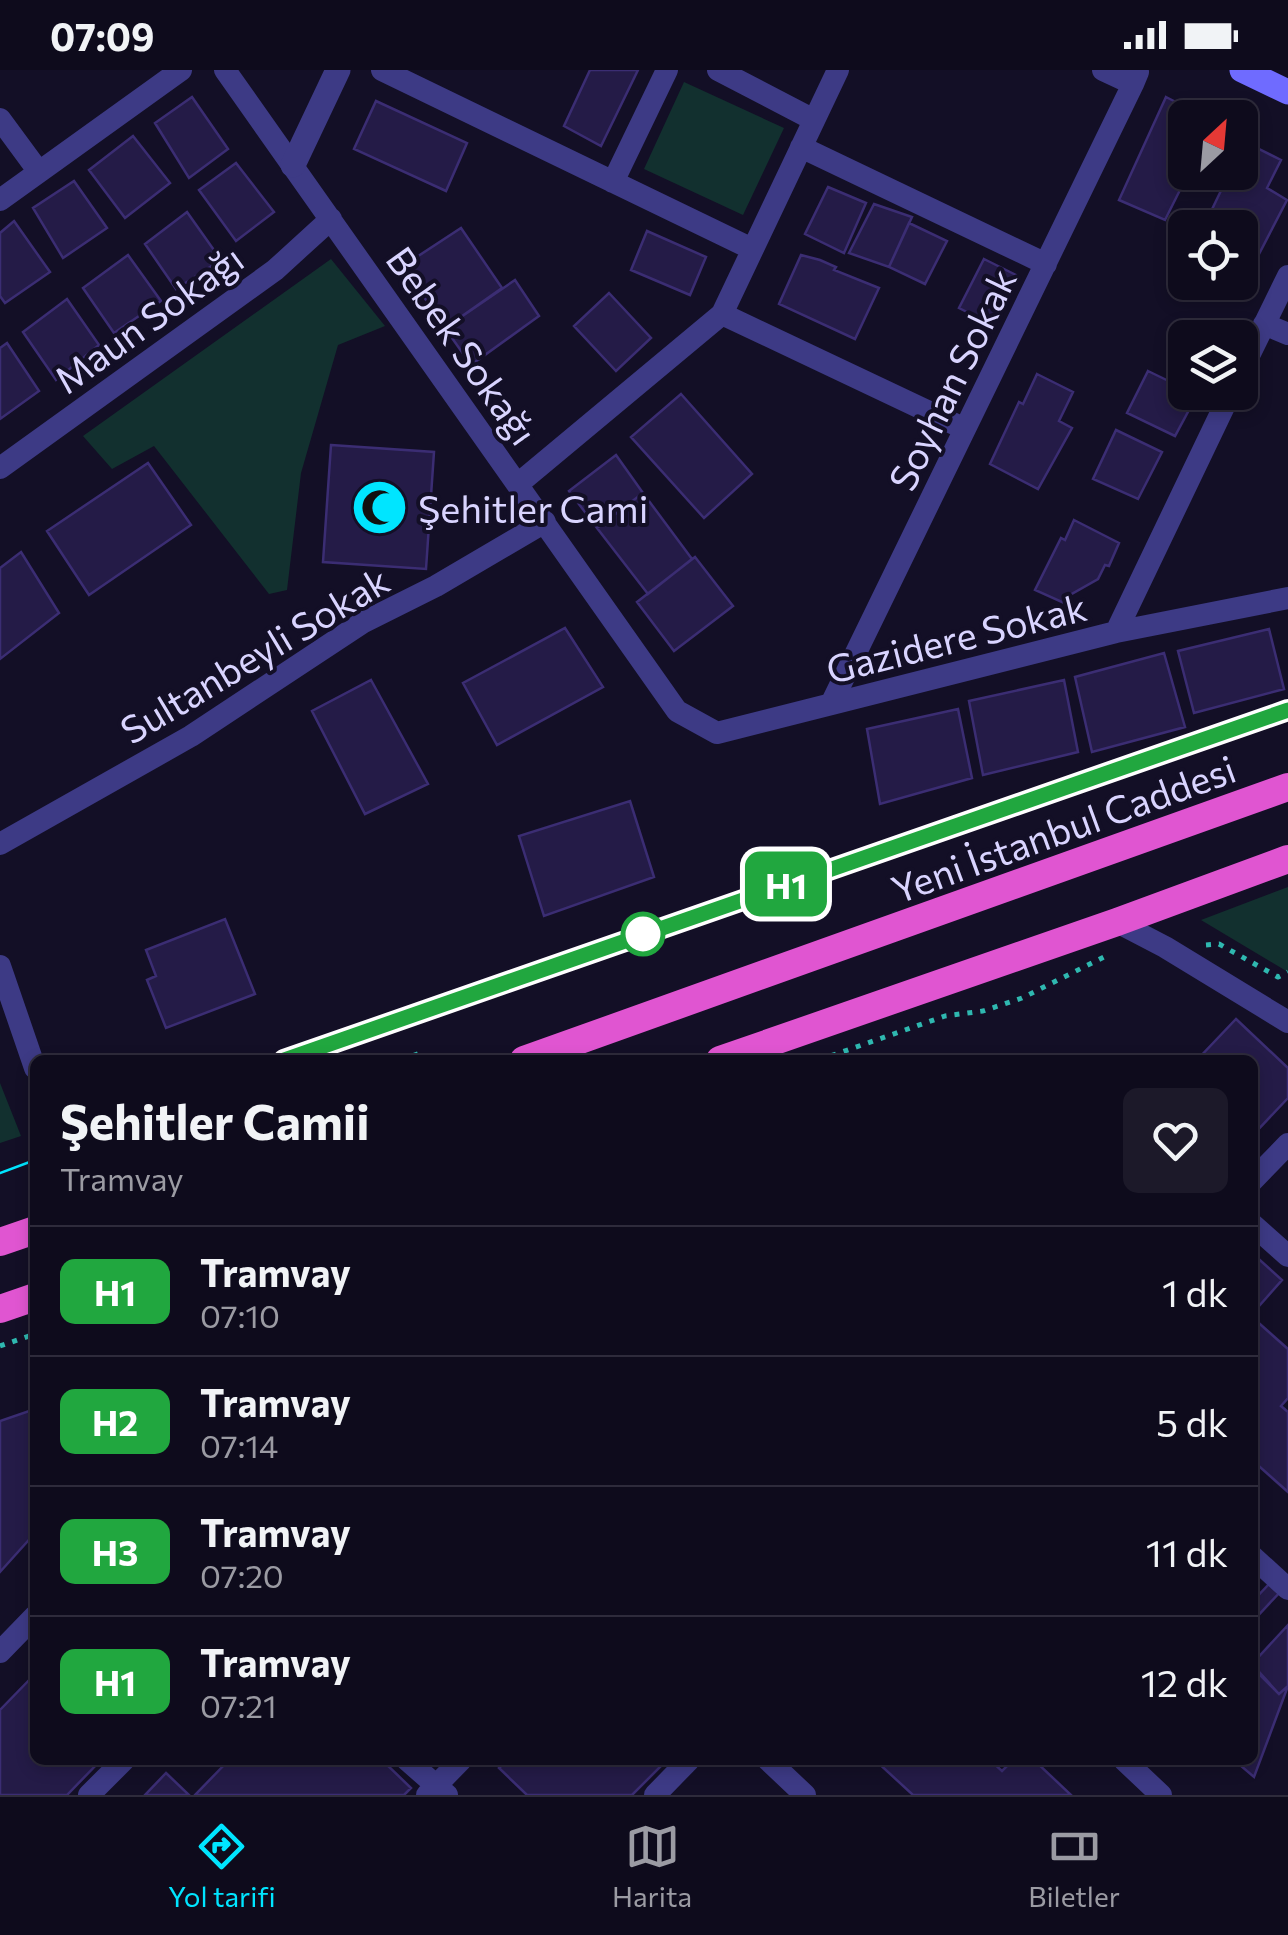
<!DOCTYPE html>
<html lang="tr">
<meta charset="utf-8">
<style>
body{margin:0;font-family:Commissioner,sans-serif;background:#1c1929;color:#f1f3f6;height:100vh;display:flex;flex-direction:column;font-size:38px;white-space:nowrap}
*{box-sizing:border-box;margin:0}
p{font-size:32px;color:#9b9ba3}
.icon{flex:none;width:55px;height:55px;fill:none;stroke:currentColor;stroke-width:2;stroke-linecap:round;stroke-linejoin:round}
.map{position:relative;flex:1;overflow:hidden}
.panel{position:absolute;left:30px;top:985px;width:1228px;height:710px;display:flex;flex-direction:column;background:#0e0b1c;border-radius:15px;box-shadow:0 5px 15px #0003,0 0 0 2px #2e2b3b}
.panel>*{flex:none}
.badge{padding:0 20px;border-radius:15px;font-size:35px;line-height:65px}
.needle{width:65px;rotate:26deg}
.tools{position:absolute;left:1168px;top:30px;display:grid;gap:20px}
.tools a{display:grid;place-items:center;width:90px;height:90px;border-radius:15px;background:#0e0b1c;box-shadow:0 5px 15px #0003,0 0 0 2px #2e2b3b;font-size:50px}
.map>.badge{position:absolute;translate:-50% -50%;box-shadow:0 0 0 5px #fff}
.round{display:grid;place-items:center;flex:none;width:105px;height:105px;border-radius:15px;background:#1c1929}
.summary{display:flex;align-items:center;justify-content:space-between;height:170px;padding:0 30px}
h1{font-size:48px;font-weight:700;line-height:75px}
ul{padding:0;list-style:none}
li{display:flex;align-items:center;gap:30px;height:130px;padding:0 30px;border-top:2px solid #2e2b3b}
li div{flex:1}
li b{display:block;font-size:38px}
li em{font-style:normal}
li .badge{min-width:110px;font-weight:700;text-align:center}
.status{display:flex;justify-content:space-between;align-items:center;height:70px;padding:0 50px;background:#0e0b1c;direction:ltr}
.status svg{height:28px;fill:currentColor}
.dock{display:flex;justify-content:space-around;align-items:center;height:140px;border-top:2px solid #2e2b3b;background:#0e0b1c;font-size:28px;color:#9b9ba3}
.dock a{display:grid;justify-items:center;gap:5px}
.dock .current{color:#00e5ff}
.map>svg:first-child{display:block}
.green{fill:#12302f}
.building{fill:#241b47;stroke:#3b2d73;stroke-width:2.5}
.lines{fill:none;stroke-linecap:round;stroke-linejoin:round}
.path{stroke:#2fb8b0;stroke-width:5;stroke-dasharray:5 8;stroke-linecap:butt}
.minor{stroke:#3d3a85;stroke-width:22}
.tertiary{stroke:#3d3a85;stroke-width:25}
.secondary{stroke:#6f6bff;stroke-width:25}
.trunk{stroke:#e055d1;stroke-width:28}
.tram{stroke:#00e5ff;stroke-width:2.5}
.line-casing{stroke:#fff;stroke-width:22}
.line{stroke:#21a73f;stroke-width:15}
.stop-dot{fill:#fff;stroke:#21a73f;stroke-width:5}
.labels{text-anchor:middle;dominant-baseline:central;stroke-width:8;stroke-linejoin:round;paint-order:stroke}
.street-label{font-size:38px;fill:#d9d4ff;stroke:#130f26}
.poi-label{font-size:38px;fill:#d9d4ff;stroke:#130f26;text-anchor:start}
</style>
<div class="status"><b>07:09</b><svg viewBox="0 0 49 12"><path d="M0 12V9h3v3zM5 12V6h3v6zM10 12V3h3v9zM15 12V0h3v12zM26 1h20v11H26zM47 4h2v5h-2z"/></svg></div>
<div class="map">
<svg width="1288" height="1725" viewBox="0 0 1288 1725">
<rect width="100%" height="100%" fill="#130f26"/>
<path class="green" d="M684,12L784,58L743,145L644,99Z
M331,189L385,256L338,275L301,403L287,520L269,524L154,376L112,399L83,366Z
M1288,817V902L1201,850Z
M0,1013L21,1066L0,1073Z"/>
<path class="building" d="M590,0H638L601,76L564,56Z
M192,27L228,79L189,108L155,53Z
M1166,27L1207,48H1185V102H1189L1165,150L1119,130Z
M376,31L467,73L446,121L354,79Z
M133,66L170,113L125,148L89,100Z
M1245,72L1281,90L1267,118L1287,130L1244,213L1240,211V158H1203L1230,102H1240V82Z
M236,93L274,142L236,171L199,120Z
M74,111L107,158L63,188L33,138Z
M828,117L866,133L844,183L805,164Z
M874,134L912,147L889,197L849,183Z
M187,142L221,190L176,219L145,174Z
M14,151L50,202L5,233L0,226V163Z
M909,153L947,171L925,214L889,197Z
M461,158L502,218L445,258L403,196Z
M647,161L706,187L690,225L631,200Z
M128,185L161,231L114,263L83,218Z
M801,185L820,190L836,197L834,200L879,218L855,269L779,234Z
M984,189L1016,205L993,255L959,238Z
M515,210L539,246L471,295L445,258Z
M609,223L651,268L616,301L574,256Z
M67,229L99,275L56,310L23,262Z
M7,273L39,321L0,349V278Z
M1148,301L1185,319V322L1197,325L1175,366L1127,343Z
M1037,304L1073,322L1059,351L1072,358L1038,419L990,394L1019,332L1023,334Z
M681,324L752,404L704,448L631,367Z
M1116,360L1162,382L1138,429L1093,409Z
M331,375L434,382L426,499L323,492Z
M616,385L643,423L597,458L569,421Z
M148,393L191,455L89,525L47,461Z
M643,423L692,489L648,524L597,458Z
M1074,450L1119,473L1109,496L1105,495L1098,509L1070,525L1064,533L1035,520L1061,468L1065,470Z
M21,482L59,543L0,589V498Z
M695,487L733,536L674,581L637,532Z
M565,558L603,617L497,675L463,613Z
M1269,559L1284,619L1194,643L1178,581Z
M1164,583L1185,657L1092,682L1075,607Z
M371,610L428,714L365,744L312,641Z
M1064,610L1078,682L983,705L969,631Z
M958,639L972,708L880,734L867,659Z
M630,731L654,807L544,846L519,766Z
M225,849L255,924L166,958L147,910L156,906L146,880Z
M1236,949L1288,998V1028L1252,1066V990H1197Z
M1252,1183L1282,1210L1252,1244Z
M1252,1247L1288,1279V1328L1281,1336L1288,1342V1422L1252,1390Z
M35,1339V1463L0,1502V1351Z
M1271,1512L1281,1521L1252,1552V1532Z
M1288,1555V1616L1279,1624L1252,1594Z
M1252,1597L1279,1624L1288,1616L1254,1707L1234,1690H1252Z
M35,1604V1690H101L67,1725H0V1640Z
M229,1690H382L411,1718L404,1725H195Z
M507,1690H667L632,1725H527L499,1698Z
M875,1690H990L1002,1701L1013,1690H1034L1071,1725H913Z
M166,1703L189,1725H145Z"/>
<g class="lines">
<path class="path" d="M1206,875L1219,874L1278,907L1288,902
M401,990L420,983L422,990
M819,990L945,946L983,941L1022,928L1110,884
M0,1276L35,1264"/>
<path class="minor" d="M225,0L677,641L717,663L1116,562L1231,322
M382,0L752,179
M718,0L814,50
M1103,0L1133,14L1138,2
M0,49L39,102
M801,77L1046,194
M613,112L667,0
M0,130L181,0
M722,244L965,359
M1264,254L1288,264
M1240,304L1288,206
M0,398L275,200L331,149
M518,414L722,244L838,0
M1116,562L1288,528
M831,634L1133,14
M0,774L191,666L362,553L436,516L545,452
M1117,852L1165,877L1288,952
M0,896L35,998
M1252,1111L1288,1074
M1252,1154L1288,1186
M1252,1486L1288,1519
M0,1582L35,1546
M407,1690L447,1725
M768,1690L805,1725
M1124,1690L1161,1725
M89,1725L124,1690
M427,1725L461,1690
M655,1725L689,1690"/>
<path class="tertiary" d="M293,95L338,0"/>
<path class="secondary" d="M1242,0L1288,22"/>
<path class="trunk" d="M524,990L1288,717
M720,990L1117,852L1288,789
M0,1172L35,1160
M0,1239L35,1227"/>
<path class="tram" d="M284,990L1288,640
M0,1103L35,1090"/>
</g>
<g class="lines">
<defs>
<path id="line" d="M284,990L1288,640"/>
</defs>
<use href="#line" class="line-casing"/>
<use href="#line" class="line"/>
</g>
<defs>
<symbol id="mosque-disc" viewBox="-11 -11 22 22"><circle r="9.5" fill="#00e5ff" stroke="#130f26"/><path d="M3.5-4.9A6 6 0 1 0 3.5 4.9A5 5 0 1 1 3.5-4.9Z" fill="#111"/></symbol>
</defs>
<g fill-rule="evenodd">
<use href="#mosque-disc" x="348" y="406" width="63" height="63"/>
</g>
<circle class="stop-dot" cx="643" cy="864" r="20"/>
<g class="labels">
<g class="street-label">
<text transform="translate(148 248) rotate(-36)">Maun Sokağı</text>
<text transform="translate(463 275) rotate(55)">Bebek Sokağı</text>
<text transform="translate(951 309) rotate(-64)">Soyhan Sokak</text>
<text transform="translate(956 567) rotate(-14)">Gazidere Sokak</text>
<text transform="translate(254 584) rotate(-31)">Sultanbeyli Sokak</text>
<text transform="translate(1063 758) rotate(-20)">Yeni İstanbul Caddesi</text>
</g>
<g class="poi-label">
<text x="418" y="437">Şehitler Cami</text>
</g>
</g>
</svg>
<div class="tools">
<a><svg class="needle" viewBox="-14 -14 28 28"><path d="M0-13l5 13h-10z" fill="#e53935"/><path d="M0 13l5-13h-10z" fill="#9b9ba3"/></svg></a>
<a><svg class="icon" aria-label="locate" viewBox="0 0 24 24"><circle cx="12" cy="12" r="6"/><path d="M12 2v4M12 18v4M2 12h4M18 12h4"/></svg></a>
<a><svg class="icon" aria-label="layers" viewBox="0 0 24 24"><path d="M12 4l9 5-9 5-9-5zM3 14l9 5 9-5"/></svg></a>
</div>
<b class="badge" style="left:786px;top:814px;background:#21a73f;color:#fff">H1</b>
<section class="panel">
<div class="summary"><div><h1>Şehitler Camii</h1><p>Tramvay</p></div><a class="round"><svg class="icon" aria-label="heart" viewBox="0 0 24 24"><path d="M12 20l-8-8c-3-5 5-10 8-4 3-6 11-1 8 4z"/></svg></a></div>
<ul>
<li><span class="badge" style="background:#21a73f;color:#fff">H1</span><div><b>Tramvay</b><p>07:10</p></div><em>1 dk</em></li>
<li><span class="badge" style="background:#21a73f;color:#fff">H2</span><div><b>Tramvay</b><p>07:14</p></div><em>5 dk</em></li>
<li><span class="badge" style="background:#21a73f;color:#fff">H3</span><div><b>Tramvay</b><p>07:20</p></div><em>11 dk</em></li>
<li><span class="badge" style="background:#21a73f;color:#fff">H1</span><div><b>Tramvay</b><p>07:21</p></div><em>12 dk</em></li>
</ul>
</section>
</div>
<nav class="dock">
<a class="current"><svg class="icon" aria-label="directions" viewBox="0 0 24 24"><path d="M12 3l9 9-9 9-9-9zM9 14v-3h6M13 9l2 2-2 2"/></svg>Yol tarifi</a>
<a><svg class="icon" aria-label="map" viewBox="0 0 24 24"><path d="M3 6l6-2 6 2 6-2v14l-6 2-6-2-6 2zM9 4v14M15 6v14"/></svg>Harita</a>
<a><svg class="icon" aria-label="tickets" viewBox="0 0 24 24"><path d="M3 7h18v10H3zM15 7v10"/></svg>Biletler</a>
</nav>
